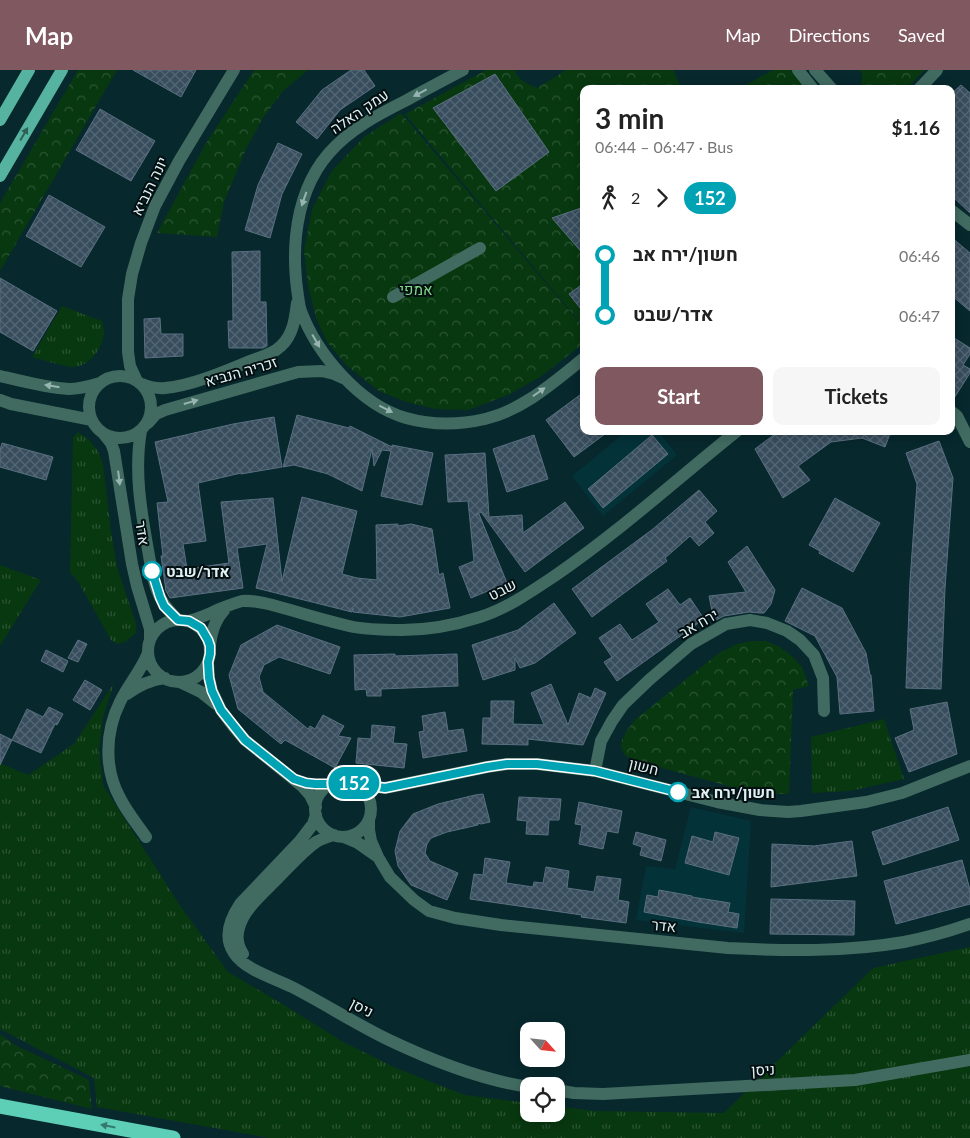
<!DOCTYPE html>
<meta charset="utf-8">
<style>
body{margin:0;font-family:Lato,Heebo,sans-serif;background:#f6f6f6;color:#222;height:100vh;display:flex;flex-direction:column;font-size:19px;white-space:nowrap}
*{box-sizing:border-box;margin:0}
p{font-size:16px;color:#767676}
.icon{flex:none;width:28px;height:28px;fill:none;stroke:currentColor;stroke-width:2;stroke-linecap:round;stroke-linejoin:round}
.map{position:relative;flex:1;overflow:hidden}
.details{position:absolute;left:580px;top:15px;width:375px;height:350px;display:flex;flex-direction:column;background:#fff;border-radius:10px;box-shadow:0 2px 12px #0003}
.details>*{flex:none}
.badge{padding:0 10px;border-radius:16px;font-size:18px;line-height:32px}
.needle{width:32px;rotate:117deg}
.tools{position:absolute;left:520px;top:952px;display:grid;gap:10px}
.tools a{display:grid;place-items:center;width:45px;height:45px;border-radius:10px;background:#fff;box-shadow:0 2px 12px #0003;font-size:25px}
.map>.badge{position:absolute;translate:-50% -50%;box-shadow:0 0 0 2px #fff}
.legs{display:flex;align-items:center;gap:8px;height:55px;padding:0 15px;font-size:16px}
.legs p{margin-inline-start:auto}
.overview{display:flex;align-items:center;justify-content:space-between;height:85px;padding:0 15px}
h1{font-size:28px;font-weight:700;line-height:38px}
.cta{display:flex;gap:10px;margin-top:auto;padding:10px 15px}
.cta a{flex:1;height:58px;border-radius:10px;background:#805860;color:#fff;font-size:20px;font-weight:700;line-height:58px;text-align:center}
.cta a+a{background:#f6f6f6;color:#222}
ul{padding:0 15px;list-style:none}
li{display:flex;align-items:center;gap:18px;height:60px;font-size:19px}
li i{display:grid;place-items:center;width:8px;height:100%;margin:0 6px;background:currentColor}
li i::after{content:'';width:12px;height:12px;margin:-6px;border:4px solid;border-radius:50%;background:#fff}
li p{margin-inline-start:auto}
li:first-child i{background:linear-gradient(#0000 50%,currentColor 0)}
li:last-child i{background:linear-gradient(currentColor 50%,#0000 0)}
header{display:flex;align-items:center;gap:30px;box-sizing:border-box;height:70px;padding:0 25px;background:#805860;color:#fff}
header strong{font-size:24px}
nav{display:flex;gap:28px;margin-inline-start:auto;font-size:18px}
.map>svg:first-child{display:block}
.built{fill:#043239}
.grass{fill:url(#grass-tufts)}
.park{fill:url(#park-crowns)}
.building{fill:url(#building-cross-hatch);stroke:#5a7081}
.lines{fill:none;stroke-linecap:round;stroke-linejoin:round}
.minor{stroke:#416b61;stroke-width:12}
.major{stroke:#56b39f;stroke-width:12}
.highway{stroke:#5dcfb7;stroke-width:15}
.oneway{fill:#98b4b1}
.oneway2{fill:#2d6158}
.oneway3{fill:#35796c}
.line-1-casing{stroke:#fff;stroke-width:11}
.line-1{stroke:#00a3b4;stroke-width:8}
.stop-1-dot{fill:#fff;stroke:#00a3b4;stroke-width:2.5}
.labels{text-anchor:middle;dominant-baseline:central;stroke-width:4;stroke-linejoin:round;paint-order:stroke}
.street-label{font-size:15px;fill:#dff0f3;stroke:#040f11}
.park-label{font-size:15px;fill:#80d787;stroke:#040f11}
.stop-label{font-size:15px;font-weight:bold;fill:#dff0f3;stroke:#040f11;text-anchor:start}
</style>
<header>
<strong>Map</strong>
<nav><a>Map</a><a>Directions</a><a>Saved</a></nav>
</header>
<div class="map">
<svg width="970" height="1068" viewBox="0 0 970 1068">
<defs>
<pattern id="grass-tufts" width="24" height="20" patternUnits="userSpaceOnUse" patternTransform="scale(1.25)"><rect width="24" height="20" fill="#083810"/><path d="M3 7l-1-3M5 7V3M7 7l1-3M15 17l-1-3M17 17v-4M19 17l1-3" fill="none" stroke="#2c5533"/></pattern>
<pattern id="park-crowns" width="20" height="18" patternUnits="userSpaceOnUse" patternTransform="scale(1.25)"><rect width="20" height="18" fill="#083810"/><path d="M2 6a3 3 0 1 1 6 0M12 15a3 3 0 1 1 6 0" fill="none" stroke="#2c5533"/></pattern>
<pattern id="building-cross-hatch" width="8" height="8" patternUnits="userSpaceOnUse" patternTransform="scale(1.25)"><rect width="8" height="8" fill="#384d5d"/><path d="M0 0l8 8M0 8l8-8" fill="none" stroke="#546775"/></pattern>
</defs>
<rect width="100%" height="100%" fill="#07282d"/>
<path class="built" d="M627,361H658L677,385L603,446L572,406Z
M691,737L751,751L744,863L636,850L646,796L675,799Z"/>
<path class="grass" d="M62,236L102,251C103,254 104,259 104,263C103,278 89,298 71,297C59,295 44,290 32,287Z
M78,362L89,370L98,381L103,394L111,461L117,497L136,553V563L125,572L117,574L111,570L79,513L70,502L73,367Z
M0,495L41,510L0,576Z
M114,613L103,647L99,680L103,715L181,837L228,902L284,935L343,972L398,999L465,1025L529,1033V1044H556V1036L595,1041L724,1043L873,898L970,877V1068H270L97,1037L94,1008L0,959V693L28,705L74,674Z
M884,649L904,709L850,721L812,723L811,667Z"/>
<path class="park" d="M78,0H117L0,201V133Z
M254,0H308L283,21L263,48L246,79L224,132L217,167L157,163L206,73Z
M486,0H515C517,10 528,14 537,18L566,0H673L682,19H584V257L405,44Z
M773,0H798L812,19H738Z
M860,0H925L906,19H861L862,4Z
M401,43L584,258V273L540,307L508,325L468,340L435,339L403,331L379,321L347,296L327,272L316,248L308,216L304,180L312,140L331,102L364,67Z
M752,571H766L780,577L792,586L802,597L809,616L793,620L789,724H763L732,717L636,691C633,689 627,687 625,685C614,673 630,656 637,648L719,583L737,574Z
M0,964L15,975L89,1010L92,1039L0,1016Z"/>
<path class="building" d="M133,0H196L181,27Z
M351,0H364L375,16L340,40L317,69L296,52L322,20Z
M495,4L549,82L496,121L433,38Z
M961,15L970,23V143L951,125V24Z
M100,39L155,71L131,111L76,80Z
M278,73L302,84L282,124L270,168L245,160L258,115Z
M49,125L105,157L81,197L26,166Z
M584,137V185L552,148Z
M951,167L970,183V241L951,225Z
M260,181V232H266L267,276L263,278H229L228,251H233L232,182Z
M0,208L57,241L33,281L0,262Z
M584,213V243L569,224Z
M160,248L161,264H183V286L145,288L144,249Z
M951,266L970,278V284L963,295L970,299V303L951,333Z
M584,322V361H609L574,387L546,350Z
M297,345L349,358L350,356L392,377V375L433,383L422,435L381,426L391,381L382,380L374,396L372,379L362,421L328,404L294,395L283,397Z
M274,347L282,397L241,404V403L198,413L206,471L183,474L187,499L229,493L221,432L273,428L282,511L302,427L357,441L342,504L357,508L377,510L376,455L398,454V456L411,454L432,459L439,505L443,503L450,538L400,547L353,542V538L352,542L256,518L267,474L237,478L243,518L170,528L166,521L161,486H163L157,433L168,432L155,372L233,354Z
M779,361H891L885,377L862,368L831,372L798,396L810,410L783,428L755,379Z
M534,365L548,409L507,422L493,379Z
M652,365L668,384L603,438L588,419Z
M939,371L953,408L945,518L941,619L906,618L910,511L917,414L906,383Z
M2,373L53,387L46,410L0,397V380Z
M485,383L489,447L522,445L523,463L565,432L584,458L525,502L481,442L476,445L479,444L507,513L471,528L459,497L474,491L468,431L448,432L445,385Z
M699,420L717,441L705,452L714,463L699,476L690,466L665,488L667,491L592,547L572,519L653,459Z
M835,428L880,453L853,502L819,483L820,481L809,475Z
M747,476L775,520L771,534L764,543H760L749,542L724,546L714,551L709,526L746,522L728,492Z
M802,518L842,538L866,583L870,605H871L874,641L840,644L837,607L815,566L785,551Z
M668,519L680,535L690,528L704,549L617,611L604,592L612,587L599,568L620,554L632,570L659,552L646,534Z
M554,533L576,563L535,593L520,598L515,588V600L483,610L472,575L518,560Z
M277,555L340,577L330,604L279,587L264,595L259,607L263,622L308,659L310,656L315,659L323,645L344,656L338,666L351,668L335,698L285,670L281,674L238,639L229,605L241,575Z
M78,570L87,574L78,592L68,588Z
M46,580L68,591L63,602L41,591Z
M395,584V586L457,584L458,616L381,619V626H367L366,619L355,620L354,585Z
M85,610L102,620L90,640L73,630Z
M551,614L568,655L579,623L591,628L595,618L606,623L583,675L528,669V675L482,674L483,648H491V631H514L513,654L544,655L531,623Z
M947,632L957,684L909,702L895,668L914,660L910,639Z
M49,637L63,644L57,655L55,654L41,683L12,670L27,639L43,647Z
M445,642L448,661L463,659L467,681L423,688L419,662L424,661L422,646Z
M372,655L395,657L393,673L407,674L404,698L356,693L358,668L371,669Z
M0,664L12,670L0,695Z
M483,724L490,752L481,754L478,753V755L447,762L431,768L427,774L425,783L430,791L458,803L447,830L411,815L398,796L395,781L400,761L413,744L438,734L475,725Z
M519,727L561,729L559,750H549L548,765L526,764L527,751L517,750Z
M579,732L622,741L618,763L607,761L603,779L579,774L582,755L575,754Z
M948,737L959,770L883,795L872,762Z
M636,762L666,770L661,791L640,785L642,777L633,774Z
M715,762L739,768L729,805L685,793L692,766L713,772Z
M852,771L857,806L771,817L772,774L814,776Z
M485,788L510,792L506,813L533,817L534,812L543,813L546,797L569,801L567,818L594,822L597,806L621,809L618,830L629,832L626,853L581,847L582,845L470,829L474,804L483,805Z
M962,790L970,820V834L896,854L884,811Z
M659,820L692,826V827L730,833L728,842L739,844L737,858L698,852L644,842L647,825L658,827Z
M771,829L855,831L854,865L770,864Z"/>
<g class="lines">
<path class="minor" d="M463,0C444,10 425,20 407,30C379,44 350,59 329,83C309,106 299,136 296,166C294,186 295,206 298,226C299,231 299,236 301,241C317,284 360,335 406,348C431,355 459,355 485,349C523,340 554,312 584,288
M798,0L813,19
M815,0L832,19
M919,19L937,0
M951,140L970,155
M393,227L480,178
M89 337a31 31 0 1 1 62 0a31 31 0 1 1-62 0Z
M0,306C21,311 48,318 69,319C80,319 90,316 100,313
M136,309L130,296L128,282V229L132,204L141,173L155,136L179,91L234,0
M142,314C150,317 157,319 165,318C191,316 226,301 250,291C261,287 273,284 281,276C293,265 295,249 297,233
M0,330L11,334L92,350
M951,341L957,346L970,372
M148,353L156,344L165,340L298,302L322,301L334,304L343,308
M141,361C134,401 141,441 148,480C151,496 153,515 161,529C165,537 171,543 178,550
M103,363L111,373L114,381L132,494L137,516L150,559V570
M148 581a31 31 0 1 1 62 0a31 31 0 1 1-62 0Z
M189,551C199,548 208,545 217,540C225,537 234,533 242,531C257,530 273,535 287,539C307,545 328,551 349,556C366,560 385,560 402,560C428,560 455,555 480,547C508,538 532,521 556,505C620,461 677,409 737,361
M210,575C212,560 215,550 225,539
M208,592L209,608L212,621L221,640L233,656L245,670L302,716L310,725L316,737
M180,612L201,622L216,634
M127,624C139,615 150,610 165,608
M595,701L601,671L612,651L623,635L649,610L691,574L726,554L750,550L767,553L787,561L800,570L814,585L823,608L824,641
M315 739a28 28 0 1 1 56 0a28 28 0 1 1-56 0Z
M358,714L385,718L487,697L507,694H537L595,701L717,732L760,740L788,742L801,741L866,732L902,723L970,696
M316,745L313,754L300,771L240,834C230,849 223,867 234,883C245,900 274,908 292,917C325,934 356,954 389,970C431,990 482,1010 529,1017
M369,749V760L371,771L378,787L390,807L414,830L429,841L455,848L501,855L728,878C786,881 846,882 904,872C925,868 950,861 970,854
M146,767C137,754 127,742 120,728C104,699 105,662 120,632C128,615 141,601 148,583
M344,767L358,773L378,787
M243,884C238,876 236,867 239,858C243,839 266,821 279,807C291,795 302,782 316,772C321,769 327,767 334,765
M556,1020L574,1023L603,1024L855,1010L970,990"/>
<path class="major" d="M0,50L29,0
M0,106L62,0"/>
<path class="highway" d="M0,1036L173,1068"/>
</g>
<defs><path id="oneway-solid" d="M-6-.8H1V-3.2L6.5 0L1 3.2V.8H-6Z" transform="scale(1.25)"/></defs>
<g class="oneway">
<use href="#oneway-solid" transform="translate(420 23) rotate(152)"/>
<use href="#oneway-solid" transform="translate(304 129) rotate(109)"/>
<use href="#oneway-solid" transform="translate(316 271) rotate(60)"/>
<use href="#oneway-solid" transform="translate(52 316) rotate(-171)"/>
<use href="#oneway-solid" transform="translate(539 322) rotate(-35)"/>
<use href="#oneway-solid" transform="translate(191 332) rotate(-16)"/>
<use href="#oneway-solid" transform="translate(386 339) rotate(27)"/>
<use href="#oneway-solid" transform="translate(119 408) rotate(83)"/>
</g>
<use class="oneway2" href="#oneway-solid" transform="translate(24 64) rotate(-60)"/>
<use class="oneway3" href="#oneway-solid" transform="translate(108 1056) rotate(-169)"/>
<g class="lines">
<defs>
<path id="line-1" d="M152,501L160,527L164,536L178,550L189,551L201,558L208,570L210,576V584L208,592L209,608L212,621L221,640L245,670L294,709L306,713L315,714H330L336,712L347,711L358,714L385,718L487,697L507,694H537L595,701L678,722"/>
</defs>
<use href="#line-1" class="line-1-casing"/>
<use href="#line-1" class="line-1"/>
</g>
<g class="stop-1-dot">
<circle cx="152" cy="501" r="9"/>
<circle cx="678" cy="722" r="9"/>
</g>
<g class="labels">
<g class="street-label">
<text transform="translate(359 41) rotate(-34)">עמק האלה</text>
<text transform="translate(149 116) rotate(-64)">יונה הנביא</text>
<text transform="translate(241 301) rotate(-16)">זכריה הנביא</text>
<text transform="translate(143 463) rotate(81)">אדר</text>
<text transform="translate(502 519) rotate(-27)">שבט</text>
<text transform="translate(698 553) rotate(-30)">ירח אב</text>
<text transform="translate(644 696) rotate(14)">חשון</text>
<text transform="translate(664 855) rotate(6)">אדר</text>
<text transform="translate(362 937) rotate(28)">ניסן</text>
<text transform="translate(763 999) rotate(-3)">ניסן</text>
</g>
<g class="park-label">
<text x="416" y="219">אמפי</text>
</g>
<g class="stop-label">
<text x="166" y="501">אדר/שבט</text>
<text x="692" y="722">חשון/ירח אב</text>
</g>
</g>
</svg>
<div class="tools">
<a><svg class="needle" viewBox="-14 -14 28 28"><path d="M0-13l5 13h-10z" fill="#e53935"/><path d="M0 13l5-13h-10z" fill="#767676"/></svg></a>
<a><svg class="icon" aria-label="locate" viewBox="0 0 24 24"><circle cx="12" cy="12" r="6"/><path d="M12 2v4M12 18v4M2 12h4M18 12h4"/></svg></a>
</div>
<b class="badge" style="left:354px;top:713px;background:#00a3b4;color:#fff">152</b>
<section class="details">
<div class="overview"><div><h1>3 min</h1><p>06:44 – 06:47 · Bus</p></div><b>$1.16</b></div>
<div class="legs"><svg class="icon" aria-label="walk" viewBox="0 0 24 24"><circle cx="13" cy="4" r="2"/><path d="M13 8l-2 6 4 7M11 14l-3 7M7 12l3-4h3l4 4"/></svg>2<svg class="icon" aria-label="forward" viewBox="0 0 24 24"><path d="M9 5l7 7-7 7"/></svg><b class="badge" style="background:#00a3b4;color:#fff">152</b></div>
<ul>
<li><i style="color:#00a3b4"></i><b>חשון/ירח אב</b><p>06:46</p></li>
<li><i style="color:#00a3b4"></i><b>אדר/שבט</b><p>06:47</p></li>
</ul>
<div class="cta"><a>Start</a><a>Tickets</a></div>
</section>
</div>
